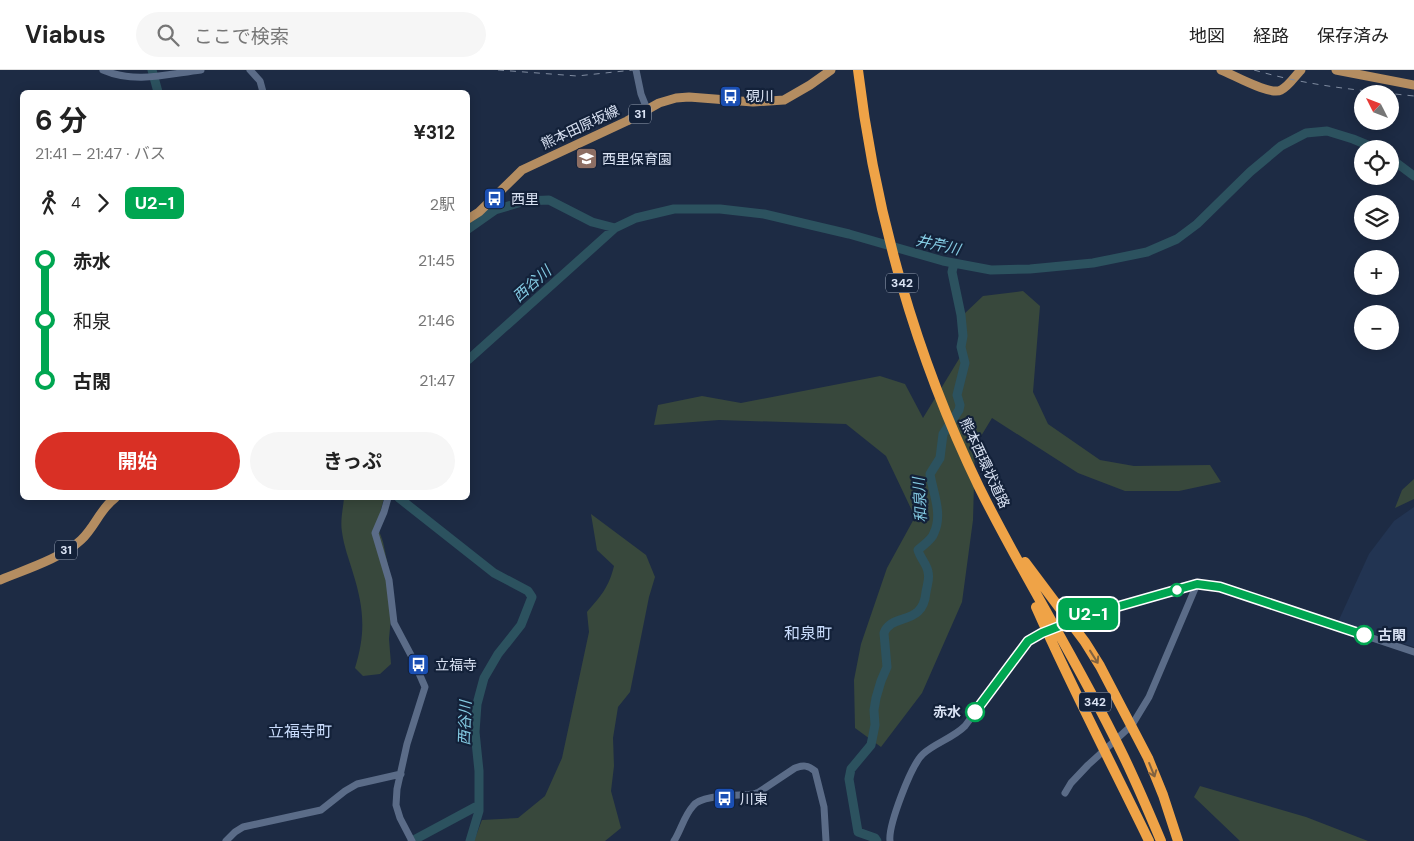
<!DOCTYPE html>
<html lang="ja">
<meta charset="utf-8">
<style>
body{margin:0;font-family:"DM Sans","Noto Sans JP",sans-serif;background:#f6f6f6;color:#222;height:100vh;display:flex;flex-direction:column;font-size:19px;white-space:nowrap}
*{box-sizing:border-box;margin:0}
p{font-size:16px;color:#767676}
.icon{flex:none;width:28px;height:28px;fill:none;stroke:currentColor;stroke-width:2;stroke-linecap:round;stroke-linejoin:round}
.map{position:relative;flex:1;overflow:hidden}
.details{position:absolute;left:20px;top:20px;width:450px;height:410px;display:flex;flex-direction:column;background:#fff;border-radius:8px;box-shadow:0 2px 12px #0003}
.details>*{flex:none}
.badge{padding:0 10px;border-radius:8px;font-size:18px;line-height:32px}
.needle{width:32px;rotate:312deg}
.controls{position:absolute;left:1354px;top:15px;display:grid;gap:10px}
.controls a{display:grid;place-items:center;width:45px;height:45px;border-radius:50%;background:#fff;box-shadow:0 2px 12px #0003;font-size:25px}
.map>.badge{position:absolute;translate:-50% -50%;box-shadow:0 0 0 2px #fff}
.legs{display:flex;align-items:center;gap:8px;height:55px;padding:0 15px;font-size:16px}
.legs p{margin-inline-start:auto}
.head{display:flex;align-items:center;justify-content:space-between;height:85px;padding:0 15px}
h1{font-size:28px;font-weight:700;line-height:38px}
.cta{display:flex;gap:10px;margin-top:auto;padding:10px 15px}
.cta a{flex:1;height:58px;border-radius:30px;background:#d93025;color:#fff;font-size:20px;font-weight:700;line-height:58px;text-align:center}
.cta a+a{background:#f6f6f6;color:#222}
ul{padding:0 15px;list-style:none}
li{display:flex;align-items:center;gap:18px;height:60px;font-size:19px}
li i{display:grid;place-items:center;width:8px;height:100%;margin:0 6px;background:currentColor}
li i::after{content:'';width:12px;height:12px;margin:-6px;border:4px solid;border-radius:50%;background:#fff}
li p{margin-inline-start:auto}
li:first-child i{background:linear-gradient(#0000 50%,currentColor 0)}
li:last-child i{background:linear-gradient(currentColor 50%,#0000 0)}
header{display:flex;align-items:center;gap:30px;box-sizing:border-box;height:70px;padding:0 25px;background:#fff;border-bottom:1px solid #e0e0e0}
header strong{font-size:24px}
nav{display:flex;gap:28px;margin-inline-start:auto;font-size:18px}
.search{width:350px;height:45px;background:#f6f6f6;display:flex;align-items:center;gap:12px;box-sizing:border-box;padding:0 18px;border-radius:28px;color:#767676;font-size:19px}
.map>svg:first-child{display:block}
.built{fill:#223452}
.green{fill:#38483c}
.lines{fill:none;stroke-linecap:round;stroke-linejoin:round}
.river{stroke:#2c525f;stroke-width:9}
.minor{stroke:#5b6c88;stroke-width:7}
.major{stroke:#b48d61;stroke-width:9}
.highway{stroke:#efa347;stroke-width:10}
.rail{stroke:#7f8ba0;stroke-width:1;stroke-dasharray:6 6;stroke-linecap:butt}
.oneway{stroke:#816240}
.line-1-casing{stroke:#fff;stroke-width:11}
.line-1{stroke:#00a651;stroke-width:8}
.stop-1-dot{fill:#fff;stroke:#00a651;stroke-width:2.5}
.labels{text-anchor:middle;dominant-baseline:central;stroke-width:4.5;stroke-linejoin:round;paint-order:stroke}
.shield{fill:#132139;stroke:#9ea8bb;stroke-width:1}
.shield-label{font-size:12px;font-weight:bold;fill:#d9e2f3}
.poi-label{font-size:14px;fill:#d9e2f3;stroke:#132139;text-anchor:start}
.street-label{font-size:14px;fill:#d9e2f3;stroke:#132139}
.stop-label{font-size:14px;font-weight:bold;fill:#d9e2f3;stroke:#132139;text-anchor:start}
.water-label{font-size:15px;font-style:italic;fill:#84cae2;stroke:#132139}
.quarter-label{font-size:16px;fill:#caddfd;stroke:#132139}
</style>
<header>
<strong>Viabus</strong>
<div class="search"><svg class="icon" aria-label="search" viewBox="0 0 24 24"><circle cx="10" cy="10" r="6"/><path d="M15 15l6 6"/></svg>ここで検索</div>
<nav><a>地図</a><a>経路</a><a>保存済み</a></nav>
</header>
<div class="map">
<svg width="1414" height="771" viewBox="0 0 1414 771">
<rect width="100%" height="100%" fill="#1d2b44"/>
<path class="built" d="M1414,437V577L1338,552L1369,484L1394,451Z"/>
<path class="green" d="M1023,221L1040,236L1033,322L1048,354L1100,390L1134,396L1210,395L1221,412L1179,421H1125L1078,403L992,348L975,376L973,450L962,532L922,623L881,677L855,658L854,610L861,574L887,498L915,447L886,386L846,354L719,350L654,355L658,335L702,326L741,333L880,306L905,314L923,348L965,279L963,245L983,226Z
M1414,409V429L1395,438L1402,420Z
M344,428H384L377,455L383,472L390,505L392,536L389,569L391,594L380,604L363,606L355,598C366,563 364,538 353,503C349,489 344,477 342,462C340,451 343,439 344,428Z
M591,444L646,485L655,507L649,527L630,622L618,637L613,668L614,696L611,721L621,758L605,771H474L482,750L518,748L545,726L562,688L589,562L587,542C601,526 609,517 614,496L597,480Z
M1200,716L1306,747L1368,771H1240L1194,727Z"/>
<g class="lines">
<path class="river" d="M152,0L158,22
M1390,88L1414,106
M468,159L495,140L525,131L549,130L592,152L615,158L636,148L674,139H720L764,144L849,164L943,191L991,200L1030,199L1093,193L1147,182L1177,169L1197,154L1250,102L1281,76L1306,63L1327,61L1353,69L1377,79
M468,290L615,158
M399,428L494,503L528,521L532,527L521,555L498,584L484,608L477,634L475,662L479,701V741L470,771
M412,771L479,735
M877,771L875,768L858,762L849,709L851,699L871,675L875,655L874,640L876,628L881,611L887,597L884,563C892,542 923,557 926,522C927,515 930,509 928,502C927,494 920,488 918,480C923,475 932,470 934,463C943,444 933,423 930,404L940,388L943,364L959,340L960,335L957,325L965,293L961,277L963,266L961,245L952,202L954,193"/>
<path class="minor" d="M103,0C135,14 168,4 201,0
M250,0L260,11L263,22
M636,0L641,24L647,39
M388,428L384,442L375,463L389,510L394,553L412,587L425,617L407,674L397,719L396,735L400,748L412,771
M1065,723L1071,713L1088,695L1132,655L1149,627L1197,514
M226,771L235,762L243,757L321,740L345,721L357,714L401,704
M674,771C681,760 684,746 693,736C701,724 739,726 754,724L759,722L795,698C803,695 808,695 815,701L824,737L826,771
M890,771C888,756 911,695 923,684C935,673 953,668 965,656L1028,571L1088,545L1197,514L1220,517L1414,582"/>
<path class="major" d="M1221,0C1234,5 1270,26 1281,20C1289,16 1295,6 1301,0
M1336,0L1414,15
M468,149L479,142L522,100L627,51L659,33L676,28L689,27L753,32L784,30L810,15L831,0
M0,510C24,500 62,488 81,470C95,457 100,439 115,428"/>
<path class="highway" d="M858,0C875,143 916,287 979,417C1023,506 1077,590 1120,679C1135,709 1148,740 1161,771
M1025,492L1085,572L1100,596L1148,688L1163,725L1178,771
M1036,537C1071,616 1111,693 1149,771"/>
<path class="rail" d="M498,0L577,6L633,0
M1254,0C1309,16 1357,20 1414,26"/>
</g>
<defs><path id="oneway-shaft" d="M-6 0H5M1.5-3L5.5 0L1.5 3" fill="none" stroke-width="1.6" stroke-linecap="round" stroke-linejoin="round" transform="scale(1.25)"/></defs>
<g class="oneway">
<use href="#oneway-shaft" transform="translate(1094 587) rotate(58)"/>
<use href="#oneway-shaft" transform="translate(1152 700) rotate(68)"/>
</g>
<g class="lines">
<defs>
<path id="line-1" d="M975,642L1028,571L1042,563L1088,545L1197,514L1220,517L1364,565"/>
</defs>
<use href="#line-1" class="line-1-casing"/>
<use href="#line-1" class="line-1"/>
</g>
<defs>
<symbol id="bus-square" viewBox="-11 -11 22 22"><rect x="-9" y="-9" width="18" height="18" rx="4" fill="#1a4fb4" stroke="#132139"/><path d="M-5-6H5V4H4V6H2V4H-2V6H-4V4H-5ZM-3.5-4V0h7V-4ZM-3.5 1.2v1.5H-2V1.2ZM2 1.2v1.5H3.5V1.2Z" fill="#fff"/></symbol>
<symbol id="school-square" viewBox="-11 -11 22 22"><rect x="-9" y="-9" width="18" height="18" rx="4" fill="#8d6e63" stroke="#132139"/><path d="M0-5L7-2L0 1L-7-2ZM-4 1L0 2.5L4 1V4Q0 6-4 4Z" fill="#fff"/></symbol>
</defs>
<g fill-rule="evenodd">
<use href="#bus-square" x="718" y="14" width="25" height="25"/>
<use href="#school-square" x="574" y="76" width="25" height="25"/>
<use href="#bus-square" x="482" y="116" width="25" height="25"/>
<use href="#bus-square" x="406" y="582" width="25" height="25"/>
<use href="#bus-square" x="712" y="716" width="25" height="25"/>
</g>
<g class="stop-1-dot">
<circle cx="1177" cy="520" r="6"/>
<circle cx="1364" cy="565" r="9"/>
<circle cx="975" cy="642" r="9"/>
</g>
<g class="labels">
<g class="shield">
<rect x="629" y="34.5" width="22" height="19" rx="4"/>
<rect x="886" y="203.5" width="32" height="19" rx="4"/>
<rect x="55" y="470.5" width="22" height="19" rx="4"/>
<rect x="1079" y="622.5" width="32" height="19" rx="4"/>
</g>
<g class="shield-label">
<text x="640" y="44">31</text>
<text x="902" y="213">342</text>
<text x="66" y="480">31</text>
<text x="1095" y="632">342</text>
</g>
<g class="poi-label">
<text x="746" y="26">硯川</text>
<text x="602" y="89">西里保育園</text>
<text x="511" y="129">西里</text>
<text x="435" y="595">立福寺</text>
<text x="740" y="729">川東</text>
</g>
<g class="street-label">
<text transform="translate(580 57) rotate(-25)">熊本田原坂線</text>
<text transform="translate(985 393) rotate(65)">熊本西環状道路</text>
</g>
<g class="stop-label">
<text x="1378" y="565">古閑</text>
<text x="961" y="642" text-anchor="end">赤水</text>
</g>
<g class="water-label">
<text transform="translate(938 175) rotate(13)">井芹川</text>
<text transform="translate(532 214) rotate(-42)">西谷川</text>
<text transform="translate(920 430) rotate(-93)">和泉川</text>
<text transform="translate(465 653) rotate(-88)">西谷川</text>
</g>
<g class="quarter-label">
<text x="808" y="563">和泉町</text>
<text x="300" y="661">立福寺町</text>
</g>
</g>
</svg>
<div class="controls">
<a><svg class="needle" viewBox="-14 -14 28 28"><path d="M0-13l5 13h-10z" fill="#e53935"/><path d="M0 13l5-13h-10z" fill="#767676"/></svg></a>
<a><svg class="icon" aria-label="locate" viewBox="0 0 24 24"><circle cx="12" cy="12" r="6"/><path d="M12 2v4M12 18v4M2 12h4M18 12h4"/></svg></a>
<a><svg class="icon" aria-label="layers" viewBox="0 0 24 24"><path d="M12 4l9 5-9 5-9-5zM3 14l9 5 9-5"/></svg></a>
<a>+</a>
<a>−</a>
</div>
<b class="badge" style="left:1088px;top:544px;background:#00a651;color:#fff">U2-1</b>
<section class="details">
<div class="head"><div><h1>6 分</h1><p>21:41 – 21:47 · バス</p></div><b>¥312</b></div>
<div class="legs"><svg class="icon" aria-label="walk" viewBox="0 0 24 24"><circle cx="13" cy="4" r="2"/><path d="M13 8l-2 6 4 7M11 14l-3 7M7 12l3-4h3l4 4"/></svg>4<svg class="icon" aria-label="forward" viewBox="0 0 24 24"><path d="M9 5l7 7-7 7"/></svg><b class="badge" style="background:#00a651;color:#fff">U2-1</b><p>2駅</p></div>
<ul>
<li><i style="color:#00a651"></i><b>赤水</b><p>21:45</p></li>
<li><i style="color:#00a651"></i><span>和泉</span><p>21:46</p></li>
<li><i style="color:#00a651"></i><b>古閑</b><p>21:47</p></li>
</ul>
<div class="cta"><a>開始</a><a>きっぷ</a></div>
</section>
</div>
